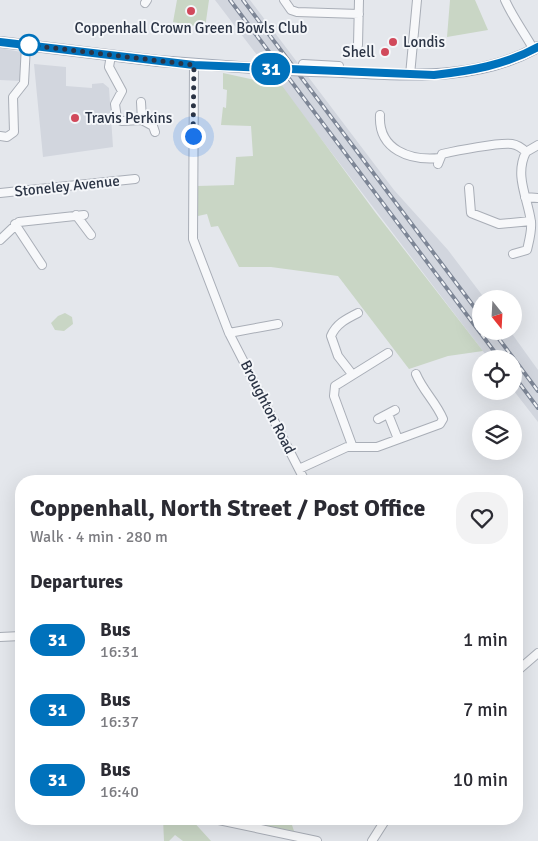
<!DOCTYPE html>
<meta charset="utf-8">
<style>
body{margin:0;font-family:Signika,sans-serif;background:#f2f2f3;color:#2b2b33;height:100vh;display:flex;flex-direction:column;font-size:19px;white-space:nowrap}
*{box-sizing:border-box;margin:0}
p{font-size:16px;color:#7c7c81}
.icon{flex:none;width:28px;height:28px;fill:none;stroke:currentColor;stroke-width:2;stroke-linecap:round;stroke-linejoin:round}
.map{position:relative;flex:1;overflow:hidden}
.drawer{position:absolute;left:15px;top:475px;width:508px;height:350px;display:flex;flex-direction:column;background:#fff;border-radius:20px;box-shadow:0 5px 20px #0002}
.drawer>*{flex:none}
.badge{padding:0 10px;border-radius:16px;font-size:18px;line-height:32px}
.needle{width:32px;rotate:162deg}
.tools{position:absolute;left:472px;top:290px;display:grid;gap:10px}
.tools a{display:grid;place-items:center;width:50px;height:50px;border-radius:50%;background:#fff;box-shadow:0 5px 20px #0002;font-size:25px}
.you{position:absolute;width:25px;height:25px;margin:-12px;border:4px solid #fff;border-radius:50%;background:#1a73e8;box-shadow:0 0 0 8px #1a73e833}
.map>.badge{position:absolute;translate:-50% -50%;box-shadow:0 0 0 2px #fff}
h2{padding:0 15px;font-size:19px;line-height:45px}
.round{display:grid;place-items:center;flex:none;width:52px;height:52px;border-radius:20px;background:#f2f2f3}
.head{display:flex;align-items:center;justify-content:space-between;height:85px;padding:0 15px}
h1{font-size:24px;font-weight:800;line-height:38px}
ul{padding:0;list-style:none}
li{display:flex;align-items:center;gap:15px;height:70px;padding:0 15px}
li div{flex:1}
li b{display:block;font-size:19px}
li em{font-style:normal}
li .badge{min-width:55px;font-weight:700;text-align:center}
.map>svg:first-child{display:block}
.built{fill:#d2d6de}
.green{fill:#c9d6c5}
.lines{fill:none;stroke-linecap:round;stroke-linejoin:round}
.minor-casing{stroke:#a9aeb7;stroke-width:10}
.major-casing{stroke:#a3abb8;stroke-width:12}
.minor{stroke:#f7f8fa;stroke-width:8}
.major{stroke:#fff;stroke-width:10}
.rail-casing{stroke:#7d8696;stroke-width:4}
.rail{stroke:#f4f6f9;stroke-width:2;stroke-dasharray:5.5;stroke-linecap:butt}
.major-bridge-casing{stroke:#a3abb8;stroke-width:12;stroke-linecap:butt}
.major-bridge{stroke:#fff;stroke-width:10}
.line-casing{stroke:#fff;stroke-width:11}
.line{stroke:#0072bc;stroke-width:8}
.walk{stroke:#2b3445;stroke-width:5;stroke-dasharray:0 9}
.poi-dot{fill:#d1495b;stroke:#f4f6f9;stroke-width:2}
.stop-dot{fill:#fff;stroke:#0072bc;stroke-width:2.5}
.labels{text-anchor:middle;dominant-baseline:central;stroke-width:4;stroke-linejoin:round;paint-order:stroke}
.poi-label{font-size:15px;fill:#2b3445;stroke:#f4f6f9;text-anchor:start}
.street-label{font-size:15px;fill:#2b3445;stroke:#f4f6f9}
</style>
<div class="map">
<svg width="538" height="841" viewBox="0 0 538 841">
<rect width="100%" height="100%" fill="#e4e7ec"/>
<path class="built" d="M215,0H250L394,190L448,250L485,299H481V331H510L538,370V422L514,391V359H489Z
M0,48L21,52V81L0,80Z
M34,64L66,67V86L92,88V84L103,83L109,88L113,147L43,157Z"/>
<path class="green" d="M177,0H209L205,28L173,22Z
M450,0H475L488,30L447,37Z
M223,73L255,80L280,83L375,212L483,351L448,356L409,369L338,276L271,267H239L218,226L211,227L207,214L198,216L197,186L234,185L236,157L253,156L251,126L221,125L223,107L226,108L227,90L223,89Z
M65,313L72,317L73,324L64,331L55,330L51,323L58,316Z
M163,819H191L211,841H183L175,835L169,841H164Z
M240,819H290L294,831L240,821Z"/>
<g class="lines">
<defs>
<path id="minor" d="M284,0L291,10L297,12L359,14
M505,0C513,18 524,32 534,50
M145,3L147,0
M358,45L359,0
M111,55L109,67L122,91L115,104L117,119L122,121L142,120L153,126L155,132
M303,64L339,66V71
M194,65L193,239L229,333L305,481
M410,75L417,0
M141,102L142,120
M380,115C378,150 410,161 440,158
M0,136L7,137L14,132L13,97L24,83L26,45
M438,164L442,154C455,151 500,142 512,144C518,145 522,148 526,152
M469,188L471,213L499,224L531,221
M0,193L135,179
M525,197L538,198
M76,215L91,235
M15,224L42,265
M0,240L19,222L84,215
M513,254L527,250C529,241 532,231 531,222C528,198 514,176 526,152L538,145
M229,333L278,324
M352,374L338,356L331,336C336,324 346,319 358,313
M388,414L398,439
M378,419L395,410
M352,445L334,396L335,386L388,353
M299,469L347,447H377L440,424L443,419C436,402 423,391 416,374
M0,637L21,636
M516,672L538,653
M214,819L317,841
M372,841L386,819"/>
<path id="major" d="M0,42L158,61L267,69
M311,71C387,72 468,87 538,47"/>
</defs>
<use href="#minor" class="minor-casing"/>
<use href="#major" class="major-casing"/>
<use href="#minor" class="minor"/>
<use href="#major" class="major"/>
<defs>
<path id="rail" d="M230,0L500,359
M243,0L481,316
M493,331L514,359
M514,359L538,391
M514,376L538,408"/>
</defs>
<use href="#rail" class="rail-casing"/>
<use href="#rail" class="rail"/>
<defs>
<path id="major-bridge" d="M267,69L311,71"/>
</defs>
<use href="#major-bridge" class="major-bridge-casing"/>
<use href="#major-bridge" class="major-bridge"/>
</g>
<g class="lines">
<defs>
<path id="line" d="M0,42L194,65L434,75C470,71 506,65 538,47"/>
</defs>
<use href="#line" class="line-casing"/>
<use href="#line" class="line"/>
<path class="walk" d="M29,45L194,65L193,136"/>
</g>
<g class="poi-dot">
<circle cx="191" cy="11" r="5"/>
<circle cx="393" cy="42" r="5"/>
<circle cx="385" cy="52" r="5"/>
<circle cx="75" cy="118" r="5"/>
</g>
<circle class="stop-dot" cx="29" cy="45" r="10"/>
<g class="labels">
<g class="poi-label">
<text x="191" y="28" text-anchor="middle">Coppenhall Crown Green Bowls Club</text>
<text x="403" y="42">Londis</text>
<text x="375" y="52" text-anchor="end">Shell</text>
<text x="85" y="118">Travis Perkins</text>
</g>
<g class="street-label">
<text transform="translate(67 186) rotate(-6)">Stoneley Avenue</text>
<text transform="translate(268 407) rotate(63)">Broughton Road</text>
</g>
</g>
</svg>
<div class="tools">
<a><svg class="needle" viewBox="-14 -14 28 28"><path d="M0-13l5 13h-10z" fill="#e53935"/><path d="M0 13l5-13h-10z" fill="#7c7c81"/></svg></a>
<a><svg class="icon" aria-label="locate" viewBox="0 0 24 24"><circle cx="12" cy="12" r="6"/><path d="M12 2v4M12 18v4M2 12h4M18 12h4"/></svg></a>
<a><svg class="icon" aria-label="layers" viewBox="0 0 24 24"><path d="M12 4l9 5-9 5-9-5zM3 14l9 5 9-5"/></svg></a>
</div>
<div class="you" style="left:193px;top:136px"></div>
<b class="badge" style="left:271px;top:69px;background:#0072bc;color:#fff">31</b>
<section class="drawer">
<div class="head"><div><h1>Coppenhall, North Street / Post Office</h1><p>Walk · 4 min · 280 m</p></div><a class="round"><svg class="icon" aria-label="heart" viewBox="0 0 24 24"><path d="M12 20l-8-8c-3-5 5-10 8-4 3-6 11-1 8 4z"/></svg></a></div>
<h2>Departures</h2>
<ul>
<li><span class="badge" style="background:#0072bc;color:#fff">31</span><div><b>Bus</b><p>16:31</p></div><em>1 min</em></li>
<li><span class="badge" style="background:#0072bc;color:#fff">31</span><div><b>Bus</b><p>16:37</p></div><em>7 min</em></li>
<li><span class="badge" style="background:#0072bc;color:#fff">31</span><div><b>Bus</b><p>16:40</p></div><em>10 min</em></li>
</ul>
</section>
</div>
